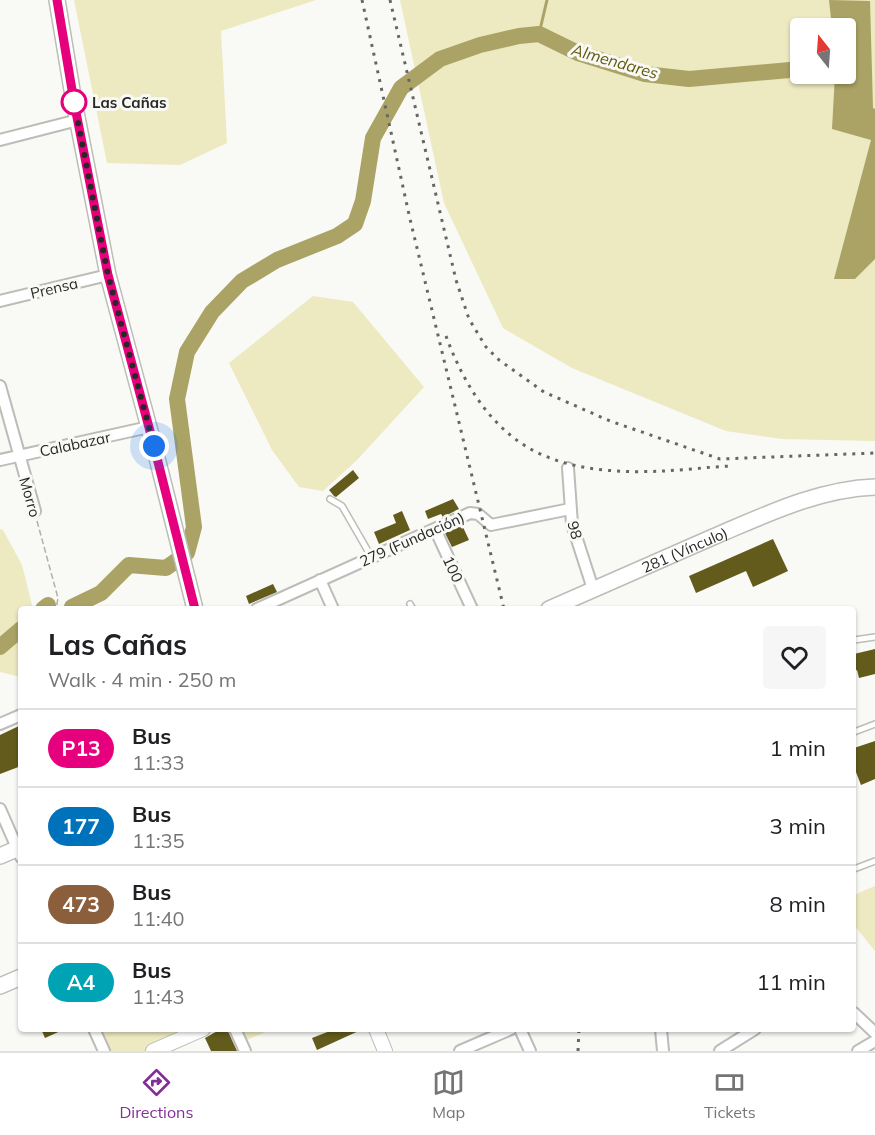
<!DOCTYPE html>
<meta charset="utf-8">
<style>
body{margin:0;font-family:Mulish,sans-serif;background:#f6f6f6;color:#202124;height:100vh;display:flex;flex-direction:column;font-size:22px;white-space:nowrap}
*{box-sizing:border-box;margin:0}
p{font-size:20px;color:#757577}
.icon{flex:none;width:33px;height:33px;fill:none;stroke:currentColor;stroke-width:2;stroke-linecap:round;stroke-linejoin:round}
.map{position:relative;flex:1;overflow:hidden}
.sheet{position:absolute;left:18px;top:606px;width:838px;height:426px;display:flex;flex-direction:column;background:#fff;border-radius:6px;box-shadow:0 2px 4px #0004}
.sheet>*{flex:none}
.badge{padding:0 12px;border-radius:20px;font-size:21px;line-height:39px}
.needle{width:39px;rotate:343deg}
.buttons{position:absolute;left:790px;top:18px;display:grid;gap:12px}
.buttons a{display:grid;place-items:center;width:66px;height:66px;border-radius:6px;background:#fff;box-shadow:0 2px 4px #0004;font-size:30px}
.you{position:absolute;width:30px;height:30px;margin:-15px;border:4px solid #fff;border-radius:50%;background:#1a73e8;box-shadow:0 0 0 9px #1a73e833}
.map>.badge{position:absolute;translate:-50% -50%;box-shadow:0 0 0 3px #fff}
.round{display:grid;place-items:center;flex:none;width:63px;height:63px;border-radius:6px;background:#f6f6f6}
.overview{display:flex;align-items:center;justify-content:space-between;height:102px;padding:0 30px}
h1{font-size:28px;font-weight:700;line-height:45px}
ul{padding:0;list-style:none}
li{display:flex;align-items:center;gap:18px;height:78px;padding:0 30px;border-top:2px solid #e0e0e0}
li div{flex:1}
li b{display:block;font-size:22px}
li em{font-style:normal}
li .badge{min-width:66px;font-weight:700;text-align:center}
.dock{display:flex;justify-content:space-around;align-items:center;height:84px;border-top:2px solid #e0e0e0;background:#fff;font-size:16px;color:#757577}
.dock a{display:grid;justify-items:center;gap:3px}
.dock .current{color:#842c9a}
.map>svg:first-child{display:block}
.green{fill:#ede9c1;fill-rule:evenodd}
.water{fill:#aaa365}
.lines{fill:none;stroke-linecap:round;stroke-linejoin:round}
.stream{stroke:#aaa365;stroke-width:3}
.river{stroke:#aaa365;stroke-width:16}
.building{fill:#625b1c}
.service-casing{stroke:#bcbcb8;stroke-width:8}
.minor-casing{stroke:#bcbcb8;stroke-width:14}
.tertiary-casing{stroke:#bcbcb8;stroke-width:16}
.secondary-casing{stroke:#bcbcb8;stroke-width:18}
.path{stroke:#b0b0ad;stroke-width:1.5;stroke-dasharray:6 3;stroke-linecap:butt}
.service{stroke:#fff;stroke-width:5}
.minor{stroke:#fff;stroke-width:10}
.tertiary{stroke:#fff;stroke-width:14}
.secondary{stroke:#fff;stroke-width:15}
.rail{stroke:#666665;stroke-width:3;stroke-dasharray:3 6;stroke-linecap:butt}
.line-casing{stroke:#fff;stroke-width:14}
.line{stroke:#e6007e;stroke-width:9}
.walk{stroke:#282827;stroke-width:6;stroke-dasharray:0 10.8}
.stop-dot{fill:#fff;stroke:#e6007e;stroke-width:3}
.labels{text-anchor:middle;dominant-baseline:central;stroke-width:6;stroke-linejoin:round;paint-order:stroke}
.stop-label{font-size:15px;font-weight:bold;fill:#282827;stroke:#f9f9f5;text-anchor:start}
.street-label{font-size:15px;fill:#282827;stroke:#f9f9f5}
.water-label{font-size:16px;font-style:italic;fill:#5f570b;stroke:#f9f9f5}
</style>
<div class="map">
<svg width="875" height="1051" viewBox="0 0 875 1051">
<rect width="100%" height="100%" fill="#f9f9f5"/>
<path class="green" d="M74,0H316L221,31L227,143L180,165L107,163Z
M400,0H875V441L782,439L726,431L572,368L503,328L444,203ZM801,28H846V74H801Z
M313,296L353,302L424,387L357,460L323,491L299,487L272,450L229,363Z
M0,529L3,530L22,565L33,609H21V677L0,672Z
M875,886V951L854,925V895Z
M94,1029H203L153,1051H104Z
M243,1029H272L247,1040Z"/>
<path class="water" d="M829,0L870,1L873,108L875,109V259L855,279H834L871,140L832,129L835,74H846V28H832Z"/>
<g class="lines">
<path class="stream" d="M539,34L547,0"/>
<path class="river" d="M72,607L101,593L129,565L166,568L187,553L194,527L177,399L187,352L212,312L242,281L277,260L337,236L355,224L363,201L373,138L401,88L440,59L480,45L519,36L539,34L578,53L645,74L689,79L801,69
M43,609L48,605
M0,647L21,629"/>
</g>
<path class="building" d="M353,470L359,478L336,497L334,496L329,490Z
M453,499L459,509L443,517L441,514L428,519L425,511Z
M402,511L410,530L379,544L374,532L396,523L393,515Z
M462,525L469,540L452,547L445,533Z
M773,539L788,571L753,587L746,571L696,593L689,576Z
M273,584L277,592L249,604L246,596Z
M875,649V674L859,678L857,670L854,671V654Z
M21,725V766L0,774V735Z
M875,741V779L861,785L854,767V748Z
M41,1029H65L45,1038Z
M221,1029H227L237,1051H211L205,1038Z
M329,1029H363L317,1050L312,1038L330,1031Z"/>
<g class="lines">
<defs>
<path id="service" d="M330,499L342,506L372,558
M410,604L413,609
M854,640L875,637
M854,732L875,724
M854,869L875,861"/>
<path id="minor" d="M0,140L78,120
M0,301L108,275
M0,386L35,511
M0,460L149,427
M568,468L572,524L593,589
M435,529L472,609
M320,580L333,609
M257,609L470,513L478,514L491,525L570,509
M0,724L21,715
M0,809L21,857
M854,1013L875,1033
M94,1029L104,1051
M235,1029L245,1051
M520,1029L530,1051
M661,1029L663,1051
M460,1051L511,1029
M720,1051L755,1029
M858,1051L875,1041"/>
<path id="tertiary" d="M376,1029L385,1051
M153,1051L203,1029"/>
<g id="secondary">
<path d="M57,0L74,102L108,275L154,446L195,609"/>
<path id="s1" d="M549,609C603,585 658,561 713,537C765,515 818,489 875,487"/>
<path d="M0,856L21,847"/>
<path d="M0,986L21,977"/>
</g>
</defs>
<use href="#service" class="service-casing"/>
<use href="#minor" class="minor-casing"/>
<use href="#tertiary" class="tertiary-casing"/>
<use href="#secondary" class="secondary-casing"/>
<path class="path" d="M37,521L58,598L56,609"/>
<use href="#service" class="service"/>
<use href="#minor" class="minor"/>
<use href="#tertiary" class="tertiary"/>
<use href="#secondary" class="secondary"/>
<path class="rail" d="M362,0L410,219L504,609
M390,0L456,280L469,319L486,347L499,360L544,392L610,421L720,459L875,453
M446,336C464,385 494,435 545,456C580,471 625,473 663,471C685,470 708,467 731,466
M578,1051L579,1029"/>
</g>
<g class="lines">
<defs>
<path id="line" d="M57,0L74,102L108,275L154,446L195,609"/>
</defs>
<use href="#line" class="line-casing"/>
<use href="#line" class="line"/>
<path class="walk" d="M74,102L108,275L154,446"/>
</g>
<circle class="stop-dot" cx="74" cy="102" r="12"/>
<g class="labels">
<g class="stop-label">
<text x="92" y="102">Las Cañas</text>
</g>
<g class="street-label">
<text transform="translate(54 288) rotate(-13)">Prensa</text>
<text transform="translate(75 444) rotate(-12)">Calabazar</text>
<text transform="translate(30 497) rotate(74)">Morro</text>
<text transform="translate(575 530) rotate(75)">98</text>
<text transform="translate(412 539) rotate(-24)">279 (Fundación)</text>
<text stroke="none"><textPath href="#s1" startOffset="148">281 (Vínculo)</textPath></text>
<text transform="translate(453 569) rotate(65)">100</text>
</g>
<g class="water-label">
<text transform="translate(615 61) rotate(16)">Almendares</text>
</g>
</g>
</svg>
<div class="buttons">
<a><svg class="needle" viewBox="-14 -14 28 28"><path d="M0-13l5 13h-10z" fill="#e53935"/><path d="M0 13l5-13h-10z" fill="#757577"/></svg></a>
</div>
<div class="you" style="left:154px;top:446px"></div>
<section class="sheet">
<div class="overview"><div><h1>Las Cañas</h1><p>Walk · 4 min · 250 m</p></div><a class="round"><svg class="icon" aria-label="heart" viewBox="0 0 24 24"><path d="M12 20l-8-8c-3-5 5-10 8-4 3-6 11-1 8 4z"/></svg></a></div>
<ul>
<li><span class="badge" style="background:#e6007e;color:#fff">P13</span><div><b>Bus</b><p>11:33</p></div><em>1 min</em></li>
<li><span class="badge" style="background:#0072bc;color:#fff">177</span><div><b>Bus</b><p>11:35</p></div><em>3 min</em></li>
<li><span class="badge" style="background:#8b5e3c;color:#fff">473</span><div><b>Bus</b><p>11:40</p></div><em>8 min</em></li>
<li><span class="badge" style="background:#00a3b4;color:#fff">A4</span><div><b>Bus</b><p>11:43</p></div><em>11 min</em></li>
</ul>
</section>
</div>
<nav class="dock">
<a class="current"><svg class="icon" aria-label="directions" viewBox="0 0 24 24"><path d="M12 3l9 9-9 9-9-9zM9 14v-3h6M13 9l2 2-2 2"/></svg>Directions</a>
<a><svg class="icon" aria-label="map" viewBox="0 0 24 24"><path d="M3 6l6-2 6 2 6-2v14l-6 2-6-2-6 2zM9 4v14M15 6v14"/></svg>Map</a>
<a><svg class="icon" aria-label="tickets" viewBox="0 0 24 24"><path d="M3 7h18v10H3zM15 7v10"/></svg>Tickets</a>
</nav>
